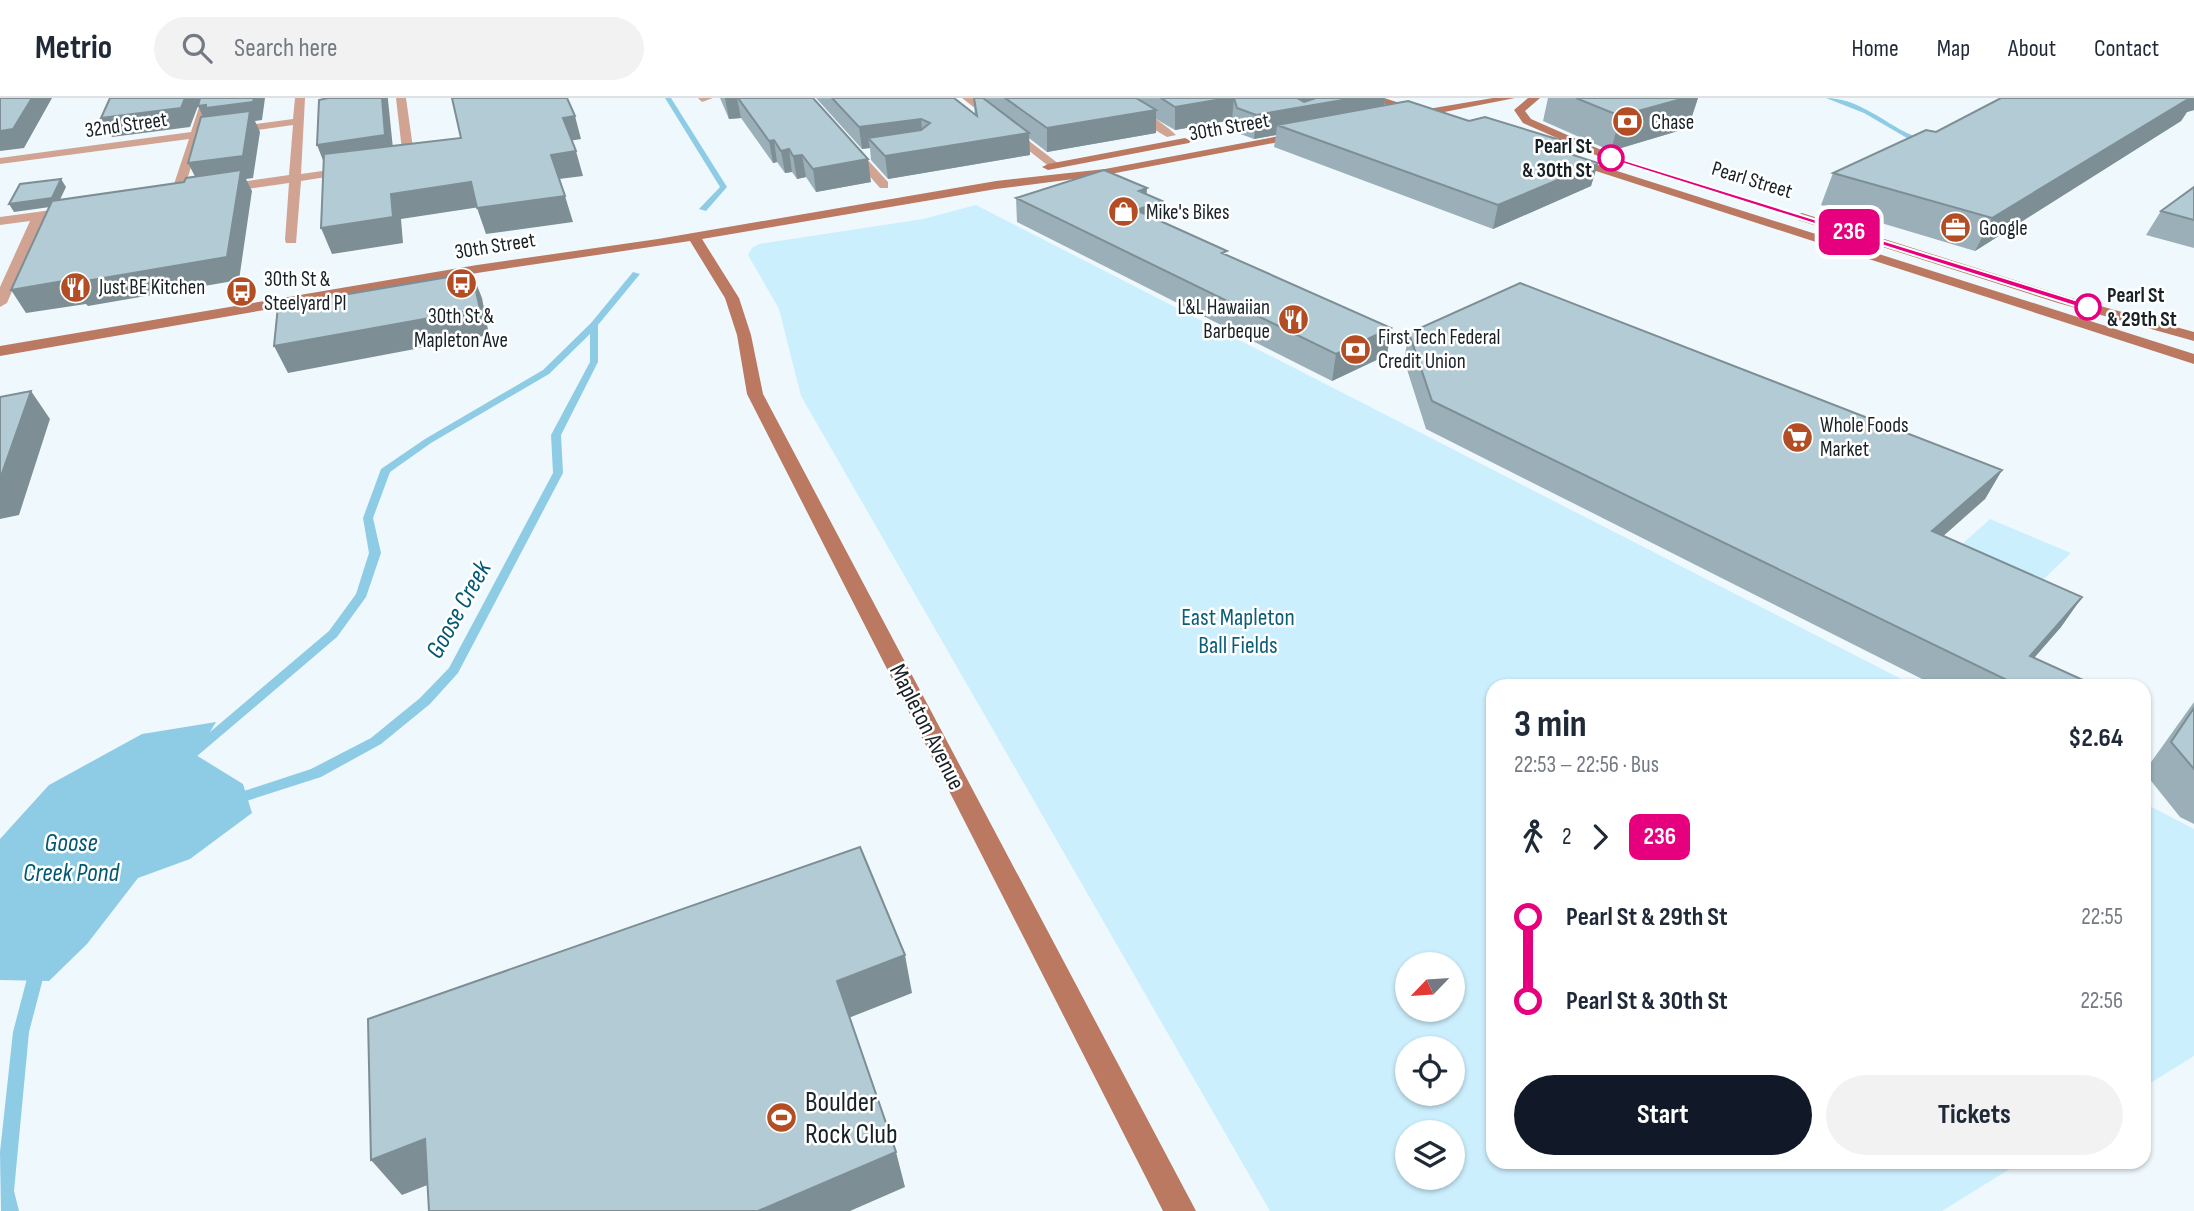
<!DOCTYPE html>
<meta charset="utf-8">
<style>
body{margin:0;font-family:"Sofia Sans Condensed",sans-serif;background:#f2f2f3;color:#1f2937;height:100vh;display:flex;flex-direction:column;font-size:26px;white-space:nowrap}
*{box-sizing:border-box;margin:0}
p{font-size:23px;color:#747a83}
.icon{flex:none;width:38px;height:38px;fill:none;stroke:currentColor;stroke-width:2;stroke-linecap:round;stroke-linejoin:round}
.map{position:relative;flex:1;overflow:hidden}
.sheet{position:absolute;left:1486px;top:581px;width:665px;height:490px;display:flex;flex-direction:column;background:#fff;border-radius:21px;box-shadow:0 2px 5px #0004}
.sheet>*{flex:none}
.badge{padding:0 14px;border-radius:10px;font-size:24px;line-height:46px}
.needle{width:46px;rotate:245deg}
.tools{position:absolute;left:1395px;top:854px;display:grid;gap:14px}
.tools a{display:grid;place-items:center;width:70px;height:70px;border-radius:50%;background:#fff;box-shadow:0 2px 5px #0004;font-size:35px}
.map>.badge{position:absolute;translate:-50% -50%;box-shadow:0 0 0 4px #fff}
.legs{display:flex;align-items:center;gap:10px;height:77px;padding:0 28px;font-size:23px}
.legs p{margin-inline-start:auto}
.head{display:flex;align-items:center;justify-content:space-between;height:119px;padding:0 28px}
h1{font-size:38px;font-weight:700;line-height:52px}
.primary-button{display:flex;gap:14px;margin-top:auto;padding:14px 28px}
.primary-button a{flex:1;height:80px;border-radius:42px;background:#111827;color:#fff;font-size:28px;font-weight:700;line-height:80px;text-align:center}
.primary-button a+a{background:#f2f2f3;color:#1f2937}
ul{padding:0 28px;list-style:none}
li{display:flex;align-items:center;gap:24px;height:84px;font-size:26px}
li i{display:grid;place-items:center;width:10px;height:100%;margin:0 9px;background:currentColor}
li i::after{content:'';width:18px;height:18px;margin:-9px;border:5px solid;border-radius:50%;background:#fff}
li p{margin-inline-start:auto}
li:first-child i{background:linear-gradient(#0000 50%,currentColor 0)}
li:last-child i{background:linear-gradient(currentColor 50%,#0000 0)}
header{display:flex;align-items:center;gap:42px;box-sizing:border-box;height:98px;padding:0 35px;background:#fff;border-bottom:2px solid #e0e1e3}
header strong{font-size:33px}
nav{display:flex;gap:38px;margin-inline-start:auto;font-size:24px}
.search{width:490px;height:63px;background:#f2f2f3;display:flex;align-items:center;gap:18px;box-sizing:border-box;padding:0 24px;border-radius:38px;color:#747a83;font-size:26px}
.map>svg:first-child{display:block}
.green{fill:#cceffd;fill-rule:evenodd}
.water{fill:#8ecce5}
.lines{fill:none;stroke-linecap:round;stroke-linejoin:round}
.stream{fill:#8ecce5;fill-rule:evenodd}
.street{fill:#d1a392;fill-rule:evenodd}
.secondary{fill:#bb7961;fill-rule:evenodd}
.wall{fill:#9aafb7}
.shaded-wall{fill:#7d8e95}
.building{fill:#b3cbd5;stroke:#7d8e95;stroke-width:2}
.line-1{fill:#e6007e;stroke:#fff;stroke-width:2}
.stop-1-dot{fill:#fff;stroke:#e6007e;stroke-width:3.5}
.labels{text-anchor:middle;dominant-baseline:central;stroke-width:5;stroke-linejoin:round;paint-order:stroke}
.far-poi-label{font-size:21px;fill:#182125;stroke:#fff;text-anchor:start}
.far-street-label{font-size:21px;fill:#182125;stroke:#fff}
.far-stop-label{font-size:21px;font-weight:bold;fill:#182125;stroke:#fff;text-anchor:end}
.park-label{font-size:24px;fill:#0a5e77;stroke:#fff}
.street-label{font-size:24px;fill:#182125;stroke:#fff}
.water-label{font-size:26px;font-style:italic;fill:#005872;stroke:#fff}
.near-poi-label{font-size:28px;fill:#182125;stroke:#fff;text-anchor:start}
</style>
<header>
<strong>Metrio</strong>
<div class="search"><svg class="icon" aria-label="search" viewBox="0 0 24 24"><circle cx="10" cy="10" r="6"/><path d="M15 15l6 6"/></svg>Search here</div>
<nav><a>Home</a><a>Map</a><a>About</a><a>Contact</a></nav>
</header>
<div class="map">
<svg width="2194" height="1113" viewBox="0 0 2194 1113">
<rect width="100%" height="100%" fill="#eff9fd"/>
<path class="green" d="M976,107L1915,588H1493V1064H2021L1942,1113H1270L801,298L779,211L748,157L752,150L759,146L923,121ZM1407,866H1452V912H1407ZM1452,950V996H1407V950ZM1452,1034V1080H1407V1034Z
M1990,421L2071,455L2029,495L1959,449Z
M2144,705L2194,731V958L2144,989Z"/>
<path class="water" d="M216,624L196,657L243,686L252,715L190,761L138,780L87,846L49,883L0,882V741L49,687L142,636Z"/>
<g class="lines">
<path class="stream" d="M665,0H671L727,89L706,113L699,111L720,89Z
M1826,0C1855,0 1879,20 1903,33C1912,38 1921,40 1929,44L1926,46L1907,40L1864,15Z
M633,174L640,176L598,227V264L561,337L563,375L458,575L430,606L381,646L321,679L231,708L226,707L224,703L226,699L311,671L371,640L420,600L449,570L553,375L551,337L590,264V236L549,276L431,345L390,374L373,420L381,455L366,499L337,539L196,659H186L184,656L329,533L356,496L369,455L363,420L381,371L425,341L543,272L591,225Z
M38,862L44,864L46,869L29,934L14,1093L19,1113H1L0,1054L13,934L30,869L32,864Z"/>
<path class="street" d="M202,0H212L202,33L293,21L295,0H305L301,76L351,69L357,72L351,75L301,83L296,145H286L285,142L289,85L220,95L214,91L220,87L289,77L293,27L200,40L182,98L176,102L170,98L189,41L0,66V60L191,34Z
M396,0H406L415,64C411,69 399,70 394,65L403,61Z
M698,0H713L702,4Z
M962,0H973L1059,66V70H1051Z
M1101,0C1124,0 1160,21 1176,37L1167,39Z
M846,47H854L888,84V90H880L846,51Z
M74,109L78,110V116L43,121L7,205L0,209V189L30,123L0,127V119Z"/>
<path class="secondary" d="M1368,0H1384L1422,12L1493,0H1515L1409,21L1404,18L1410,15Z
M1528,0H1540L1525,13L1531,21L1615,58V62H1607L1523,25L1514,12Z
M1301,34L1305,35V39L1105,77L996,91L702,141L739,200L751,237L763,296L1196,1113H1163L747,296L737,237L725,200L690,143L477,175L0,258V248L477,167L658,141L996,83L1105,71Z
M1185,40L1191,43L1189,45L1048,72L1042,69L1048,66Z
M1565,59H1573L2194,256V266L1565,63Z
M1802,115L2068,199L2194,234V243L2058,205L1798,122V116Z"/>
</g>
<path class="wall" d="M720,0H813L871,84L816,94L806,79L797,81L792,74L785,75L777,64L773,65L741,20L729,21Z
M816,0H954L975,17L973,0H1385L1384,8L1567,55L1598,65L1591,88L1493,131L1274,49L1276,37L1254,41L1235,34L1232,22L1175,32L1156,21V35L1047,54L1029,40L1030,57L888,81L871,62L870,50L862,51Z
M1548,0H1698L1688,30L1611,53L1543,23Z
M2194,0V12L2187,14L2181,23L1975,153L1821,107L1833,75L1936,34Z
M2194,89V150L2146,137L2161,113Z
M1147,96L1161,123L1227,157L1391,230L1387,257L1332,283L1017,124L1016,100Z
M1409,235L2002,372L1985,401L1943,438L2082,499L2061,529L2034,560L2096,588H1936L1426,331L1404,262Z
M2194,604V726L2180,719L2144,674Z"/>
<path class="shaded-wall" d="M32,0H52L24,50L0,53V33Z
M185,0H265L262,22L255,23L260,34L253,80L246,81L252,93L239,182L88,208L86,206L26,215L11,192L200,88L188,65L207,27L198,8L190,29L112,39L101,20Z
M382,0H388V2L394,60L326,70L317,47Z
M725,0H737L741,20L729,21Z
M1228,0H1234L1232,22L1175,32V9Z
M1296,0H1385L1383,17L1277,27L1276,37L1254,41L1256,17Z
M1685,0H1698L1688,30L1611,53L1620,18Z
M2173,0H2194V12L2187,14L2181,23L1975,153L1992,120Z
M1156,12V35L1047,54V30Z
M575,18L581,41L569,43L563,20Z
M921,21L923,42L868,40L870,50L862,51L859,29Z
M1029,35L1030,57L888,81L885,58Z
M774,42L777,64L773,65L769,43Z
M1570,45L1564,67L1552,50Z
M789,51L792,74L785,75L781,53Z
M576,53L583,78L559,81L551,57Z
M802,57L806,79L797,81L793,58Z
M868,61L871,84L816,94L813,71Z
M1598,65L1591,88L1493,131L1498,107Z
M61,81L66,89L57,108L14,114L9,106Z
M471,84L480,109L401,121L403,145L332,156L321,130L391,96Z
M1147,90L1146,108L1162,103L1161,127L1136,112L1139,93Z
M565,98L573,124L486,136L477,110Z
M472,175L482,200L489,237L288,275L274,248Z
M1391,230L1387,257L1332,283L1336,256Z
M31,293L50,321L19,417L0,421V381Z
M2002,372L1985,401L1915,463L1932,433Z
M2082,499L2061,529L2012,585L2030,558Z
M905,857L912,895L846,921L837,883Z
M425,1041L453,1077L402,1097L371,1062Z
M896,1054L905,1089L850,1113H758Z"/>
<path class="building" d="M0,0H32L13,31L0,33Z
M110,0H185L181,10L101,20Z
M200,0H254L253,4L206,10V7L198,8Z
M328,0H382L385,37L317,47L319,2Z
M452,0H567L575,18L563,20L576,53L551,57L565,98L477,110L471,84L391,96L393,119L321,130L324,56L461,40Z
M738,0H813L868,61L813,71L802,57L793,58L789,51L781,53L774,42L769,43Z
M832,0H954L977,18L974,0H983L1029,35L885,58L868,40L921,32L930,25L921,21L859,29Z
M1005,0H1136L1156,12L1047,30Z
M1161,0H1228L1175,9Z
M1234,0H1297L1304,4L1316,0H1354L1256,17L1237,10Z
M1576,0H1685L1620,18Z
M2001,0H2190L1992,120L1833,75L1926,32L1936,34Z
M1408,3L1469,23L1485,19L1570,45L1552,50L1598,65L1498,107L1277,27Z
M250,13L243,58L188,65L201,19Z
M241,72L227,159L74,185L75,181L11,192L52,103L184,84L186,80Z
M1104,72L1147,90L1139,93L1162,103L1136,112L1227,153L1222,155L1391,230L1336,256L1016,100Z
M61,81L52,100L9,106L20,86Z
M2194,89V122L2161,113Z
M472,175L480,211L274,248L278,208Z
M1520,185L2002,372L1932,433L2082,499L2030,558L2096,588H2019L1432,303L1409,235Z
M31,293L0,381V299Z
M2194,610V671L2171,644Z
M860,749L905,857L837,883L896,1054L758,1113H429L425,1041L371,1062L368,921Z"/>
<path class="line-1" d="M1611,58L2091,207L2092,209L2084,211L1609,61Z"/>
<defs>
<symbol id="bank-disc" viewBox="-11 -11 22 22"><circle r="9.5" fill="#b34d23" stroke="#fff"/><path d="M-6-4H6V4H-6ZM0-2.3a2.3 2.3 0 1 0 0 4.6a2.3 2.3 0 1 0 0-4.6Z" fill="#fff"/></symbol>
<symbol id="shop-disc" viewBox="-11 -11 22 22"><circle r="9.5" fill="#b34d23" stroke="#fff"/><path d="M-5-2.5h2.3a2.7 3.5 0 0 1 5.4 0H5L5.5 6h-11ZM-1.5-2.5h3a1.5 2.3 0 0 0-3 0Z" fill="#fff"/></symbol>
<symbol id="office-disc" viewBox="-11 -11 22 22"><circle r="9.5" fill="#b34d23" stroke="#fff"/><path d="M-6-3h4V-5.5h4V-3h4V5H-6ZM-1-4.5V-3h2v-1.5ZM-6 0V1H6V0Z" fill="#fff"/></symbol>
<symbol id="bus-disc" viewBox="-11 -11 22 22"><circle r="9.5" fill="#b34d23" stroke="#fff"/><path d="M-5-6H5V4H4V6H2V4H-2V6H-4V4H-5ZM-3.5-4V0h7V-4ZM-3.5 1.2v1.5H-2V1.2ZM2 1.2v1.5H3.5V1.2Z" fill="#fff"/></symbol>
<symbol id="restaurant-disc" viewBox="-11 -11 22 22"><circle r="9.5" fill="#b34d23" stroke="#fff"/><path d="M-5-6h1v4h1v-4h1v4h1v-4h1v5L-1.5 .5V6h-2V.5L-5-1ZM5-6V6H3V1.5H1.5Q1.5-4 5-6Z" fill="#fff"/></symbol>
<symbol id="supermarket-disc" viewBox="-11 -11 22 22"><circle r="9.5" fill="#b34d23" stroke="#fff"/><path d="M-6-5.5h2.5l.6 2H6L4.5 2H-2.5L-4.4-4H-6ZM-1.5 3.2a1.3 1.3 0 1 0 .1 0ZM3 3.2a1.3 1.3 0 1 0 .1 0Z" fill="#fff"/></symbol>
<symbol id="stadium-disc" viewBox="-11 -11 22 22"><circle r="9.5" fill="#b34d23" stroke="#fff"/><path d="M0-5a6.5 5 0 1 0 0 10a6.5 5 0 1 0 0-10ZM-3.5-1.8h7v3.6h-7Z" fill="#fff"/></symbol>
</defs>
<g fill-rule="evenodd">
<use href="#bank-disc" x="1610" y="6" width="35" height="35"/>
<use href="#shop-disc" x="1106" y="96" width="35" height="35"/>
<use href="#office-disc" x="1938" y="112" width="35" height="35"/>
<use href="#bus-disc" x="444" y="168" width="35" height="35"/>
<use href="#restaurant-disc" x="58" y="172" width="35" height="35"/>
<use href="#bus-disc" x="224" y="176" width="35" height="35"/>
<use href="#restaurant-disc" x="1276" y="204" width="35" height="35"/>
<use href="#bank-disc" x="1338" y="234" width="35" height="35"/>
<use href="#supermarket-disc" x="1780" y="322" width="35" height="35"/>
<use href="#stadium-disc" x="764" y="1002" width="35" height="35"/>
</g>
<g class="stop-1-dot">
<circle cx="1611" cy="60" r="12"/>
<circle cx="2088" cy="209" r="12"/>
</g>
<g class="labels">
<g class="far-poi-label">
<text x="1651" y="24">Chase</text>
<text x="1146" y="114">Mike's Bikes</text>
<text x="1979" y="130">Google</text>
<text x="264" y="181">30th St &amp;<tspan x="264" dy="24">Steelyard Pl</tspan></text>
<text x="99" y="189">Just BE Kitchen</text>
<text x="1270" y="209" text-anchor="end">L&amp;L Hawaiian<tspan x="1270" dy="24">Barbeque</tspan></text>
<text x="461" y="218" text-anchor="middle">30th St &amp;<tspan x="461" dy="24">Mapleton Ave</tspan></text>
<text x="1378" y="239">First Tech Federal<tspan x="1378" dy="24">Credit Union</tspan></text>
<text x="1820" y="327">Whole Foods<tspan x="1820" dy="24">Market</tspan></text>
</g>
<g class="far-street-label">
<text transform="translate(126 27) rotate(-8)">32nd Street</text>
<text transform="translate(1229 29) rotate(-10)">30th Street</text>
<text transform="translate(1752 82) rotate(17)">Pearl Street</text>
<text transform="translate(495 148) rotate(-9)">30th Street</text>
</g>
<g class="far-stop-label">
<text x="1592" y="48">Pearl St<tspan x="1592" dy="24">&amp; 30th St</tspan></text>
<text x="2107" y="197" text-anchor="start">Pearl St<tspan x="2107" dy="24">&amp; 29th St</tspan></text>
</g>
<g class="park-label">
<text x="1238" y="519">East Mapleton<tspan x="1238" dy="28">Ball Fields</tspan></text>
</g>
<g class="street-label">
<text transform="translate(927 629) rotate(63)">Mapleton Avenue</text>
</g>
<g class="water-label">
<text transform="translate(459 512) rotate(-61)">Goose Creek</text>
<text x="71" y="745">Goose<tspan x="71" dy="30">Creek Pond</tspan></text>
</g>
<g class="near-poi-label">
<text x="805" y="1004">Boulder<tspan x="805" dy="32">Rock Club</tspan></text>
</g>
</g>
</svg>
<div class="tools">
<a><svg class="needle" viewBox="-14 -14 28 28"><path d="M0-13l5 13h-10z" fill="#e53935"/><path d="M0 13l5-13h-10z" fill="#747a83"/></svg></a>
<a><svg class="icon" aria-label="locate" viewBox="0 0 24 24"><circle cx="12" cy="12" r="6"/><path d="M12 2v4M12 18v4M2 12h4M18 12h4"/></svg></a>
<a><svg class="icon" aria-label="layers" viewBox="0 0 24 24"><path d="M12 4l9 5-9 5-9-5zM3 14l9 5 9-5"/></svg></a>
</div>
<b class="badge" style="left:1849px;top:134px;background:#e6007e;color:#fff">236</b>
<section class="sheet">
<div class="head"><div><h1>3 min</h1><p>22:53 – 22:56 · Bus</p></div><b>$2.64</b></div>
<div class="legs"><svg class="icon" aria-label="walk" viewBox="0 0 24 24"><circle cx="13" cy="4" r="2"/><path d="M13 8l-2 6 4 7M11 14l-3 7M7 12l3-4h3l4 4"/></svg>2<svg class="icon" aria-label="forward" viewBox="0 0 24 24"><path d="M9 5l7 7-7 7"/></svg><b class="badge" style="background:#e6007e;color:#fff">236</b></div>
<ul>
<li><i style="color:#e6007e"></i><b>Pearl St &amp; 29th St</b><p>22:55</p></li>
<li><i style="color:#e6007e"></i><b>Pearl St &amp; 30th St</b><p>22:56</p></li>
</ul>
<div class="primary-button"><a>Start</a><a>Tickets</a></div>
</section>
</div>
